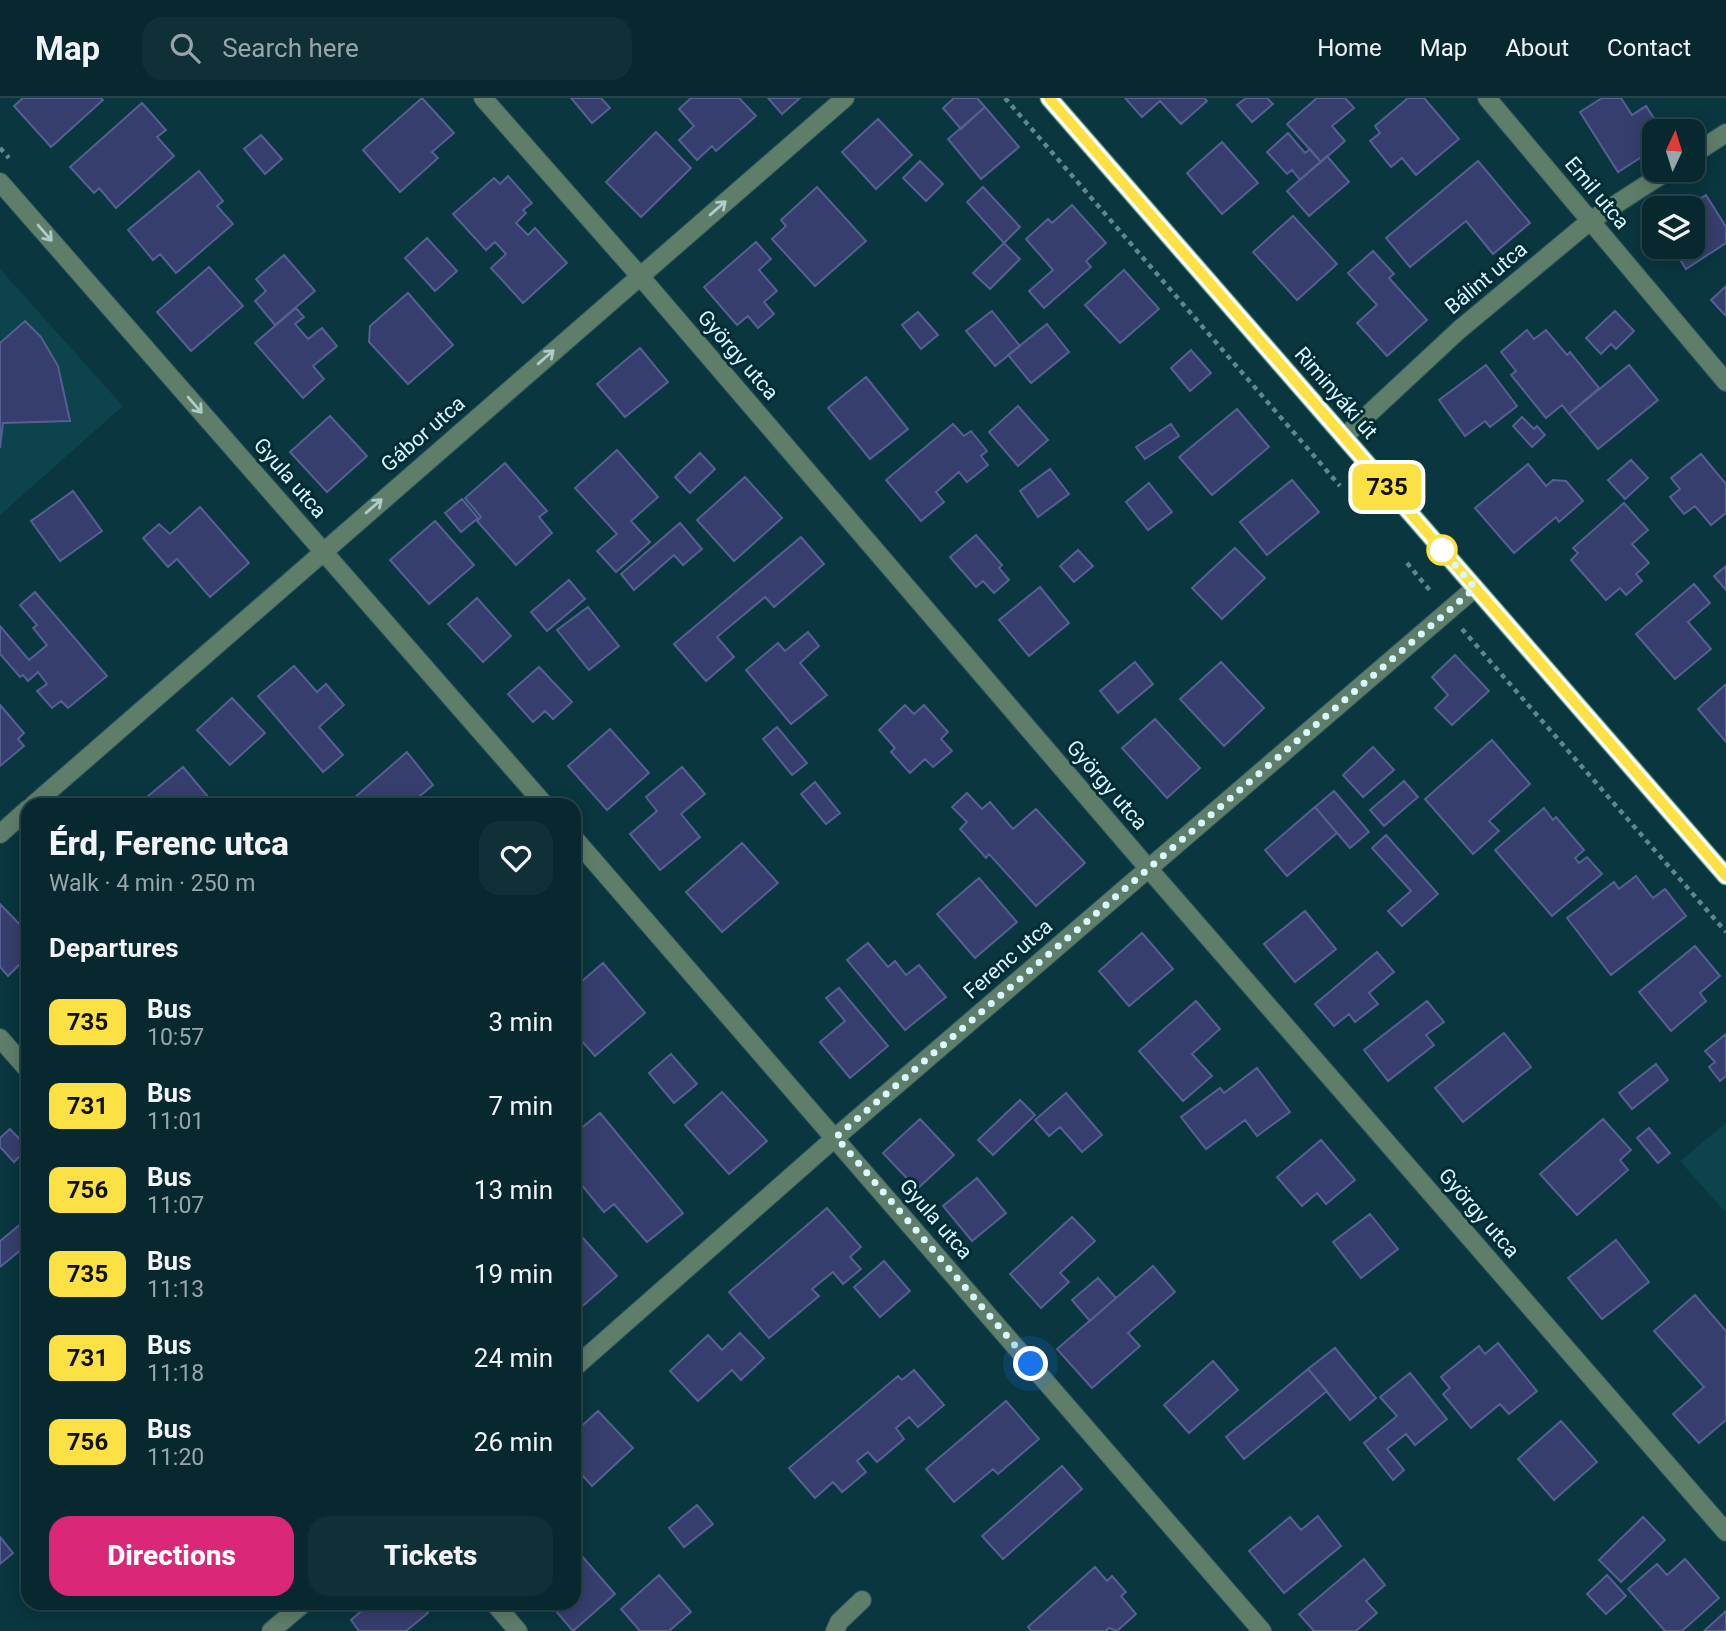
<!DOCTYPE html>
<meta charset="utf-8">
<style>
body{margin:0;font-family:Roboto,sans-serif;background:#103037;color:#f1f3f6;height:100vh;display:flex;flex-direction:column;font-size:26px;white-space:nowrap}
*{box-sizing:border-box;margin:0}
p{font-size:23px;color:#98a6aa}
.icon{flex:none;width:38px;height:38px;fill:none;stroke:currentColor;stroke-width:2;stroke-linecap:round;stroke-linejoin:round}
.map{position:relative;flex:1;overflow:hidden}
.drawer{position:absolute;left:21px;top:700px;width:560px;height:812px;display:flex;flex-direction:column;background:#07282f;border-radius:21px;box-shadow:0 4px 18px #0003,0 0 0 2px #28444b}
.drawer>*{flex:none}
.badge{padding:0 14px;border-radius:10px;font-size:24px;line-height:46px}
.needle{width:46px;rotate:4deg}
.buttons{position:absolute;left:1642px;top:21px;display:grid;gap:14px}
.buttons a{display:grid;place-items:center;width:63px;height:63px;border-radius:14px;background:#07282f;box-shadow:0 4px 18px #0003,0 0 0 2px #28444b;font-size:35px}
.you{position:absolute;width:35px;height:35px;margin:-18px;border:5px solid #fff;border-radius:50%;background:#1a73e8;box-shadow:0 0 0 10px #1a73e833}
.map>.badge{position:absolute;translate:-50% -50%;box-shadow:0 0 0 4px #fff}
h2{padding:0 28px;font-size:26px;line-height:63px}
.round{display:grid;place-items:center;flex:none;width:74px;height:74px;border-radius:21px;background:#103037}
.overview{display:flex;align-items:center;justify-content:space-between;height:119px;padding:0 28px}
h1{font-size:33px;font-weight:800;line-height:52px}
.primary-button{display:flex;gap:14px;margin-top:auto;padding:14px 28px}
.primary-button a{flex:1;height:80px;border-radius:21px;background:#db2777;color:#fff;font-size:28px;font-weight:800;line-height:80px;text-align:center}
.primary-button a+a{background:#103037;color:#f1f3f6}
ul{padding:0;list-style:none}
li{display:flex;align-items:center;gap:21px;height:84px;padding:0 28px}
li div{flex:1}
li b{display:block;font-size:26px}
li em{font-style:normal}
li .badge{min-width:77px;font-weight:700;text-align:center}
header{display:flex;align-items:center;gap:42px;box-sizing:border-box;height:98px;padding:0 35px;background:#07282f;border-bottom:2px solid #28444b}
header strong{font-size:33px}
nav{display:flex;gap:38px;margin-inline-start:auto;font-size:24px}
.search{width:490px;height:63px;background:#103037;display:flex;align-items:center;gap:18px;box-sizing:border-box;padding:0 24px;border-radius:21px;color:#98a6aa;font-size:26px}
.map>svg:first-child{display:block}
.built{fill:#0d434d}
.building{fill:#363e6d;stroke:#555f91;stroke-width:2}
.lines{fill:none;stroke-linecap:round;stroke-linejoin:round}
.minor-casing{stroke:#2a555e;stroke-width:20}
.major-casing{stroke:#2a555e;stroke-width:20}
.path{stroke:#60878f;stroke-width:4.5;stroke-dasharray:5 5;stroke-linecap:butt}
.minor{stroke:#5f7e69;stroke-width:18}
.major{stroke:#8bcca0;stroke-width:18}
.oneway{stroke:#aecdca}
.line-casing{stroke:#fff;stroke-width:16}
.line{stroke:#fbe143;stroke-width:10}
.walk{stroke:#d9f7ff;stroke-width:7;stroke-dasharray:0 12.6}
.stop-dot{fill:#fff;stroke:#fbe143;stroke-width:3.5}
.labels{text-anchor:middle;dominant-baseline:central;stroke-width:6;stroke-linejoin:round;paint-order:stroke}
.street-label{font-size:21px;fill:#d9f7ff;stroke:#002c34}
</style>
<header>
<strong>Map</strong>
<div class="search"><svg class="icon" aria-label="search" viewBox="0 0 24 24"><circle cx="10" cy="10" r="6"/><path d="M15 15l6 6"/></svg>Search here</div>
<nav><a>Home</a><a>Map</a><a>About</a><a>Contact</a></nav>
</header>
<div class="map">
<svg width="1726" height="1533" viewBox="0 0 1726 1533">
<rect width="100%" height="100%" fill="#09363f"/>
<path class="built" d="M0,171L123,308L0,417Z
M1726,1025V1115L1680,1063Z"/>
<path class="building" d="M23,0H101L103,2L51,49L14,8Z
M422,0L454,35L432,54L438,60L400,94L363,52Z
M571,0H601L610,10L592,25Z
M691,0H739L756,18L716,53L712,48L697,62L679,42L694,28L679,11Z
M768,0H800L782,16Z
M954,0H977L985,9L961,31L943,10Z
M1125,0H1204L1207,3L1181,26L1160,3L1142,19Z
M1246,0H1267L1273,6L1252,24L1237,7Z
M1317,0H1345L1354,10L1332,28L1345,43L1321,64L1287,26Z
M1408,0H1424L1459,41L1416,77L1402,60L1391,69L1370,43L1380,35L1375,28Z
M1602,0H1621L1632,17L1646,8L1662,33H1654V39L1648,42L1654,51L1618,74L1580,14Z
M142,5L166,32L157,39L174,58L116,110L99,90L94,95L70,69Z
M985,9L1019,49L981,81L948,41Z
M878,21L912,57L876,91L842,54Z
M656,34L691,70L641,119L606,84Z
M1288,35L1305,55L1310,51L1321,64L1300,82L1292,72L1287,76L1267,54Z
M261,37L282,61L265,76L244,51Z
M1222,44L1258,85L1222,116L1187,75Z
M1327,58L1349,84L1309,118L1287,93Z
M920,63L943,86L926,103L903,80Z
M1478,63L1530,125L1493,156L1466,123L1410,169L1386,140Z
M199,73L223,103L217,108L233,126L176,175L160,156L153,162L128,132Z
M508,78L532,105L523,112L526,115L516,125L528,137L535,130L567,165L523,205L491,170L506,156L495,144L486,152L453,116L494,80L500,86Z
M817,89L866,143L815,188L772,141L786,128L781,122Z
M983,89L1020,129L1004,145L967,104Z
M1706,97L1726,129V145L1686,171L1672,149H1692V110H1684Z
M1072,107L1106,145L1086,163L1091,169L1044,210L1029,193L1053,172L1026,141L1048,121L1052,125Z
M1293,118L1337,166L1297,202L1253,154Z
M427,140L457,173L435,193L405,160Z
M756,144L771,161L759,172L777,193L764,204L774,216L758,230L748,218L737,227L704,189Z
M1004,145L1020,161L990,191L973,175Z
M1373,153L1394,176L1389,180L1427,222L1387,258L1357,225L1377,207L1348,175Z
M284,157L315,193L275,227L255,203L266,193L256,181Z
M209,169L243,208L191,253L157,214Z
M1124,172L1159,211L1120,245L1085,207Z
M1726,188V218L1711,202Z
M408,195L453,247L408,286L369,244L370,228Z
M296,210L304,219L295,226L308,241L322,230L337,248L313,268L324,281L303,300L255,245Z
M992,213L1020,248L995,268L966,233Z
M1615,213L1634,233L1616,251L1611,246L1601,256L1586,240Z
M918,214L938,237L921,251L902,227Z
M25,223L41,239L58,268L70,323L3,325L0,350V245Z
M1047,226L1069,254L1031,285L1008,257Z
M1527,232L1534,241L1546,232L1567,257L1570,254L1599,290L1569,316L1562,307L1546,320L1511,277L1516,273L1501,254Z
M640,250L668,284L625,319L597,286Z
M1191,252L1211,275L1190,293L1171,270Z
M1486,267L1517,308L1490,329L1485,323L1465,338L1439,302Z
M1629,267L1658,302L1598,351L1569,316Z
M866,279L908,331L870,361L828,310Z
M1018,308L1048,342L1018,368L989,334Z
M1237,311L1269,349L1212,397L1179,359Z
M330,318L367,358L327,394L290,354Z
M1522,319L1534,331L1537,328L1545,337L1532,349L1513,328Z
M953,326L964,338L971,333L987,353L981,358L988,367L967,384L959,374L936,394L944,404L921,423L886,382Z
M1171,326L1179,338L1145,361L1136,349Z
M617,352L658,399L631,423L650,444L616,474L597,453L617,436L575,390Z
M700,355L715,371L690,395L675,379Z
M1701,356L1726,386V415L1711,427L1695,408L1684,416L1670,399L1680,391L1671,380Z
M1631,362L1648,380L1625,401L1608,382Z
M505,365L547,413L539,419L552,435L516,467L477,423L481,419L465,400Z
M1528,366L1546,388L1553,382L1566,383L1583,403L1559,424L1556,419L1514,455L1475,410Z
M1050,371L1069,396L1038,419L1020,393Z
M745,379L782,420L734,463L697,422Z
M1292,382L1319,414L1267,457L1240,424Z
M1149,385L1172,414L1148,432L1126,404Z
M73,393L102,433L60,463L31,423Z
M462,401L478,420L461,434L445,415Z
M1624,405L1648,432L1632,446L1649,465L1636,476L1642,483L1626,497L1620,490L1606,502L1571,462L1578,455L1573,450Z
M200,409L249,465L210,499L177,461L168,469L143,440L159,426L170,436Z
M435,423L474,467L429,506L390,462Z
M680,425L702,451L683,467L674,457L634,492L621,476Z
M976,437L1002,467L999,470L1009,482L994,495L983,483L976,489L950,459Z
M801,439L824,466L774,509L765,499L717,539L734,559L706,583L674,546Z
M1235,450L1265,480L1222,521L1192,490Z
M1078,452L1093,468L1074,484L1060,468Z
M1726,468V492L1714,478Z
M569,482L585,501L547,533L531,514Z
M1694,486L1710,505L1688,524L1711,551L1675,581L1636,536Z
M1040,489L1069,525L1029,558L999,522Z
M35,494L107,578L68,610L61,603L52,610L37,593L47,586L38,574L28,583L23,577L20,579L0,556V528L29,562L47,547L33,530L37,527L20,507Z
M477,500L511,538L483,564L448,526Z
M588,509L619,548L589,572L557,532Z
M808,534L819,548L800,565L827,597L791,626L746,572L778,545L785,553Z
M1455,557L1489,593L1452,627L1435,610L1448,597L1432,579Z
M1135,564L1153,586L1118,615L1100,593Z
M1221,564L1264,610L1224,648L1180,601Z
M294,568L317,594L326,586L344,607L319,629L343,657L323,674L258,598Z
M539,569L572,604L553,621L545,613L533,624L508,596Z
M1726,586V644L1698,611Z
M232,600L265,635L230,667L197,632Z
M0,607L24,635L18,641L24,648L0,668Z
M905,607L914,616L924,607L948,634L941,641L952,653L933,669L925,661L910,675L891,654L895,650L879,632Z
M1155,621L1200,670L1167,700L1122,650Z
M777,629L807,665L792,677L763,641Z
M610,631L649,675L607,712L568,668Z
M1492,642L1530,686L1489,723L1499,733L1473,756L1425,701Z
M1373,649L1394,672L1363,699L1343,677Z
M407,654L433,687L409,707H346Z
M183,669L215,707H156L148,698Z
M682,669L705,696L681,716L700,739L660,772L630,736L657,713L646,699Z
M1404,683L1418,699L1384,728L1370,712Z
M815,684L840,715L826,726L801,696Z
M1334,693L1369,734L1350,750L1315,709Z
M967,695L982,711L990,704L1013,731L1036,711L1085,765L1036,808L989,756L986,760L960,731L967,724L952,709Z
M1315,709L1337,735L1287,778L1265,752Z
M1544,710L1553,722L1556,719L1584,752L1575,760L1579,765L1587,759L1602,776L1552,818L1495,752Z
M1386,737L1438,796L1402,828L1388,813L1411,793L1372,750Z
M742,745L778,785L722,834L686,794Z
M1636,778L1653,800L1665,791L1686,818L1611,877L1567,820L1614,784L1619,791Z
M979,780L1017,824L975,860L937,816Z
M0,806L28,835V858L8,878L0,869Z
M1305,813L1336,851L1295,884L1264,846Z
M1142,835L1173,871L1129,908L1099,873Z
M868,845L888,869L895,863L906,877L919,867L946,899L905,932L847,862Z
M1695,848L1720,878L1700,895L1706,903L1671,933L1639,894Z
M1377,854L1394,874L1369,895L1378,906L1355,924L1349,916L1334,928L1315,906Z
M603,865L645,915L595,958L574,934V890Z
M839,890L888,948L850,980L820,944L845,923L826,900Z
M1196,903L1220,931L1192,956L1212,978L1183,1003L1139,953Z
M1427,903L1444,924L1426,937L1434,947L1388,983L1364,952Z
M1504,935L1531,969L1463,1024L1435,990Z
M1726,936V978L1720,983L1709,969L1715,964L1705,953Z
M671,956L697,986L674,1005L649,975Z
M1656,966L1668,982L1632,1011L1619,995Z
M1257,970L1290,1014L1257,1038L1245,1022L1206,1051L1181,1019L1220,990L1224,995Z
M722,994L767,1043L729,1076L685,1027Z
M1066,995L1102,1037L1082,1054L1060,1029L1049,1038L1035,1022Z
M1020,1002L1035,1017L993,1057L978,1042Z
M600,1015L683,1115L647,1144L614,1106L604,1114L574,1078V1036Z
M920,1021L954,1057L917,1091L883,1055Z
M1603,1021L1631,1052L1620,1062L1628,1072L1577,1117L1540,1076Z
M1649,1030L1670,1055L1658,1065L1637,1040Z
M10,1031L28,1050L14,1064L0,1049V1040Z
M1321,1042L1355,1082L1326,1106L1317,1095L1302,1108L1277,1079Z
M977,1080L1006,1115L972,1143L943,1108Z
M827,1110L861,1149L850,1159L861,1171L843,1186L833,1174L812,1191L819,1198L769,1240L729,1194Z
M1370,1116L1398,1151L1361,1180L1333,1144Z
M1072,1119L1095,1143L1060,1175L1069,1184L1041,1210L1010,1176Z
M28,1120V1146L0,1169V1143Z
M574,1130L617,1178L578,1212L574,1207Z
M1616,1142L1649,1184L1602,1221L1568,1180Z
M884,1163L910,1193L880,1219L854,1189Z
M1153,1168L1175,1194L1128,1235L1140,1248L1092,1290L1057,1251Z
M1098,1180L1116,1200L1090,1223L1072,1202Z
M1695,1197L1726,1233V1322L1699,1345L1673,1316L1704,1289L1654,1233Z
M740,1235L764,1260L741,1282L732,1272L698,1303L670,1273L708,1237L722,1252Z
M1498,1245L1537,1293L1509,1316L1500,1306L1471,1330L1443,1296L1450,1290L1441,1279L1479,1248L1485,1256Z
M1335,1250L1376,1300L1350,1322L1308,1271Z
M1213,1263L1238,1292L1189,1335L1164,1307Z
M1308,1271L1327,1293L1244,1361L1226,1339Z
M914,1272L944,1307L918,1329L909,1319L896,1330L904,1341L877,1364L868,1354L857,1363L866,1374L842,1394L833,1384L815,1400L789,1370L898,1278L902,1282Z
M1410,1275L1447,1321L1415,1347L1406,1336L1387,1351L1404,1372L1393,1382L1364,1345L1397,1318L1380,1299Z
M1006,1303L1039,1341L998,1376L993,1371L954,1404L926,1371Z
M598,1313L633,1350L592,1388L574,1368V1335Z
M1561,1323L1597,1364L1554,1402L1518,1361Z
M1062,1368L1082,1391L1003,1461L982,1438Z
M697,1407L713,1426L684,1449L669,1430Z
M1318,1418L1341,1448L1284,1495L1249,1453L1290,1419L1301,1432Z
M1643,1419L1665,1442L1621,1484L1599,1462Z
M0,1439L13,1455L0,1466Z
M574,1449L615,1496L573,1533L549,1505H574Z
M1364,1461L1385,1487L1366,1503L1377,1515L1356,1533H1314L1299,1516Z
M1685,1461L1719,1500L1682,1533H1665L1628,1491L1657,1466L1667,1477Z
M1095,1469L1107,1483L1112,1478L1126,1494L1121,1498L1136,1516L1117,1533L1109,1530L1106,1533H1031L1028,1529Z
M659,1477L691,1514L669,1533H640L621,1511Z
M1607,1477L1626,1498L1606,1516L1587,1496Z
M371,1505H419L428,1515L406,1533H359L351,1522Z
M1726,1513V1533H1704Z"/>
<g class="lines">
<defs>
<path id="minor" d="M483,0L639,177L1148,770L1726,1434
M1487,0L1726,284
M1692,57L1726,35
M0,84L545,707
M1344,339L1459,232L1590,123L1669,72
M33,707L845,0
M0,736L28,711
M574,740L1262,1533
M0,940L28,972
M574,1270L836,1039L1475,490
M494,1505L518,1533
M271,1533L304,1505
M835,1533L839,1524L862,1502"/>
<path id="major" d="M1049,0L1726,778"/>
</defs>
<use href="#minor" class="minor-casing"/>
<use href="#major" class="major-casing"/>
<path class="path" d="M1005,0L1340,388
M0,50L9,60
M1407,465L1432,495
M1462,531L1726,834"/>
<use href="#minor" class="minor"/>
<use href="#major" class="major"/>
</g>
<defs><path id="oneway-shaft" d="M-6 0H5M1.5-3L5.5 0L1.5 3" fill="none" stroke-width="1.6" stroke-linecap="round" stroke-linejoin="round" transform="scale(1.75)"/></defs>
<g class="oneway">
<use href="#oneway-shaft" transform="translate(718 110) rotate(-41)"/>
<use href="#oneway-shaft" transform="translate(45 135) rotate(49)"/>
<use href="#oneway-shaft" transform="translate(546 259) rotate(-41)"/>
<use href="#oneway-shaft" transform="translate(195 307) rotate(49)"/>
<use href="#oneway-shaft" transform="translate(374 408) rotate(-41)"/>
</g>
<g class="lines">
<defs>
<path id="line" d="M1049,0L1726,778"/>
</defs>
<use href="#line" class="line-casing"/>
<use href="#line" class="line"/>
<path class="walk" d="M1031,1266L836,1039L1475,490L1442,452"/>
</g>
<circle class="stop-dot" cx="1442" cy="452" r="14"/>
<g class="labels">
<g class="street-label">
<text transform="translate(1597 95) rotate(50)">Emil utca</text>
<text transform="translate(1486 180) rotate(-40)">Bálint utca</text>
<text transform="translate(738 257) rotate(49)">György utca</text>
<text transform="translate(1336 295) rotate(49)">Riminyáki út</text>
<text transform="translate(423 336) rotate(-41)">Gábor utca</text>
<text transform="translate(290 380) rotate(49)">Gyula utca</text>
<text transform="translate(1107 687) rotate(49)">György utca</text>
<text transform="translate(1008 861) rotate(-41)">Ferenc utca</text>
<text transform="translate(1479 1115) rotate(49)">György utca</text>
<text transform="translate(936 1121) rotate(49)">Gyula utca</text>
</g>
</g>
</svg>
<div class="buttons">
<a><svg class="needle" viewBox="-14 -14 28 28"><path d="M0-13l5 13h-10z" fill="#e53935"/><path d="M0 13l5-13h-10z" fill="#98a6aa"/></svg></a>
<a><svg class="icon" aria-label="layers" viewBox="0 0 24 24"><path d="M12 4l9 5-9 5-9-5zM3 14l9 5 9-5"/></svg></a>
</div>
<div class="you" style="left:1031px;top:1266px"></div>
<b class="badge" style="left:1387px;top:389px;background:#fbe143;color:#111">735</b>
<section class="drawer">
<div class="overview"><div><h1>Érd, Ferenc utca</h1><p>Walk · 4 min · 250 m</p></div><a class="round"><svg class="icon" aria-label="heart" viewBox="0 0 24 24"><path d="M12 20l-8-8c-3-5 5-10 8-4 3-6 11-1 8 4z"/></svg></a></div>
<h2>Departures</h2>
<ul>
<li><span class="badge" style="background:#fbe143;color:#111">735</span><div><b>Bus</b><p>10:57</p></div><em>3 min</em></li>
<li><span class="badge" style="background:#fbe143;color:#111">731</span><div><b>Bus</b><p>11:01</p></div><em>7 min</em></li>
<li><span class="badge" style="background:#fbe143;color:#111">756</span><div><b>Bus</b><p>11:07</p></div><em>13 min</em></li>
<li><span class="badge" style="background:#fbe143;color:#111">735</span><div><b>Bus</b><p>11:13</p></div><em>19 min</em></li>
<li><span class="badge" style="background:#fbe143;color:#111">731</span><div><b>Bus</b><p>11:18</p></div><em>24 min</em></li>
<li><span class="badge" style="background:#fbe143;color:#111">756</span><div><b>Bus</b><p>11:20</p></div><em>26 min</em></li>
</ul>
<div class="primary-button"><a>Directions</a><a>Tickets</a></div>
</section>
</div>
